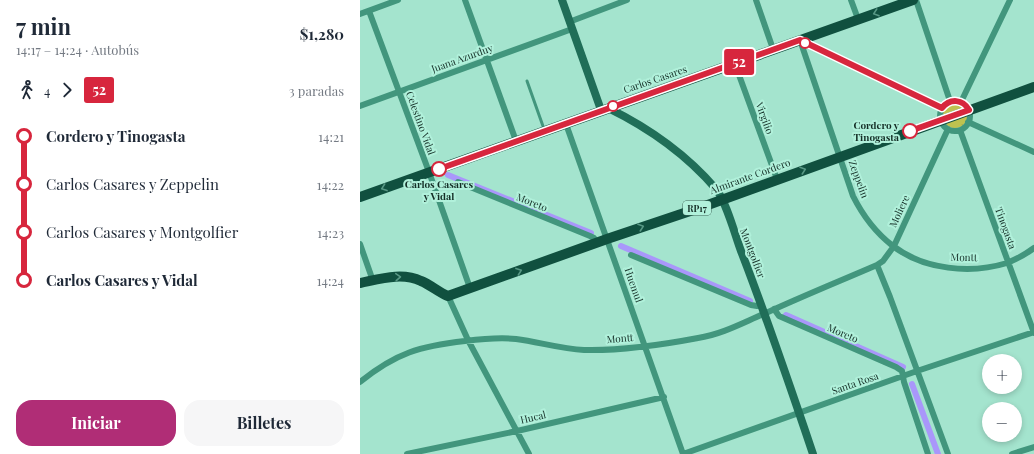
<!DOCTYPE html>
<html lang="es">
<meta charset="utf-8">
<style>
body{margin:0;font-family:"Playfair Display",serif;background:#f6f6f7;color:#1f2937;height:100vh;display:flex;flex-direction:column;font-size:15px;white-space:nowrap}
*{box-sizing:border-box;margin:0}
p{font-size:13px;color:#747a83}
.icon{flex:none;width:22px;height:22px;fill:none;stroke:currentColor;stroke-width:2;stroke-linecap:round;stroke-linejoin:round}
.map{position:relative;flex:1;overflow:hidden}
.drawer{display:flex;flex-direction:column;background:#fff;width:360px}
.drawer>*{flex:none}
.badge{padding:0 8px;border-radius:3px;font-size:14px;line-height:26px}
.fabs{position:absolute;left:622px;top:354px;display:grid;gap:8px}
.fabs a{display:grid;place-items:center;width:40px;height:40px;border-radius:50%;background:#fff;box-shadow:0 2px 6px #0003;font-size:20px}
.map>.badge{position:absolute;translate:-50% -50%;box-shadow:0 0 0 2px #fff}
.legs{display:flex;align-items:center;gap:6px;height:44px;padding:0 16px;font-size:13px}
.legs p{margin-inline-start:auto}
.overview{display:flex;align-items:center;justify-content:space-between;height:68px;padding:0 16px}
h1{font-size:22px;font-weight:700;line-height:30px}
.button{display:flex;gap:8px;margin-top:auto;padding:8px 16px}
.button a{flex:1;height:46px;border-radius:16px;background:#b02d76;color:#fff;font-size:16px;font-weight:700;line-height:46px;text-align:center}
.button a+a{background:#f6f6f7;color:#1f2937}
ul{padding:0 16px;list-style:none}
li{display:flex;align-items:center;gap:14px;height:48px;font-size:15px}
li i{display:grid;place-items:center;width:6px;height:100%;margin:0 5px;background:currentColor}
li i::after{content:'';width:10px;height:10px;margin:-5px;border:3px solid;border-radius:50%;background:#fff}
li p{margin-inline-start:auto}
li:first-child i{background:linear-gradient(#0000 50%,currentColor 0)}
li:last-child i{background:linear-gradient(currentColor 50%,#0000 0)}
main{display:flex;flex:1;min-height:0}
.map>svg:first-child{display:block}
.park{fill:url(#park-tufts)}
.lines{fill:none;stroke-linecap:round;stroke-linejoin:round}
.canal{stroke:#a997fa;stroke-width:6}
.lane{stroke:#42967d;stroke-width:3}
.street{stroke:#42967d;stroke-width:6}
.secondary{stroke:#206e58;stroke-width:8}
.primary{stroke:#10503f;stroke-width:10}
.oneway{stroke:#589885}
.line-1-casing{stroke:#fff;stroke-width:9}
.line-1{stroke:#d7263d;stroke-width:6}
.stop-1-dot{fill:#fff;stroke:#d7263d;stroke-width:2}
.labels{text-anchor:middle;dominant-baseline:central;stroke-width:4;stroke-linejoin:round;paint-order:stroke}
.shield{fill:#b1f1db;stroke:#43685c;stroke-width:1}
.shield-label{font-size:9px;font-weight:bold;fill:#142e26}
.street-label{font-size:10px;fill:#142e26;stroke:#b1f1db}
.stop-label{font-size:10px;font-weight:bold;fill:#142e26;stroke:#b1f1db;text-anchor:end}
</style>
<main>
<section class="drawer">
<div class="overview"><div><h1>7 min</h1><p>14:17 – 14:24 · Autobús</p></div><b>$1,280</b></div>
<div class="legs"><svg class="icon" aria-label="walk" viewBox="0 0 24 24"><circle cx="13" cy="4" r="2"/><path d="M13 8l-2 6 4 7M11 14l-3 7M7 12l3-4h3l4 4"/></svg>4<svg class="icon" aria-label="forward" viewBox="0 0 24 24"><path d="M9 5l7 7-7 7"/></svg><b class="badge" style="background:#d7263d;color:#fff">52</b><p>3 paradas</p></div>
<ul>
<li><i style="color:#d7263d"></i><b>Cordero y Tinogasta</b><p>14:21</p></li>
<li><i style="color:#d7263d"></i><span>Carlos Casares y Zeppelin</span><p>14:22</p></li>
<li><i style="color:#d7263d"></i><span>Carlos Casares y Montgolfier</span><p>14:23</p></li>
<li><i style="color:#d7263d"></i><b>Carlos Casares y Vidal</b><p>14:24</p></li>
</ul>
<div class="button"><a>Iniciar</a><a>Billetes</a></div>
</section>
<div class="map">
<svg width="674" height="454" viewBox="0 0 674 454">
<defs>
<pattern id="park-tufts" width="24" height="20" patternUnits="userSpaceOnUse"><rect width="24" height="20" fill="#bec250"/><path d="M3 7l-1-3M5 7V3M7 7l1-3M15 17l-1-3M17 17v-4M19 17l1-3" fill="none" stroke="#a2a746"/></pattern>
</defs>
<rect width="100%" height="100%" fill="#a4e4ce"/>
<path class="park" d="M593,102L601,103L607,109L582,118C581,110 585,105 593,102Z
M608,112C609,128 592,134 583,121Z"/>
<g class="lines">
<path class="canal" d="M88,175L231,233
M261,246L390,301
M426,315L543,367
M552,384L578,454"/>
<path class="lane" d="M167,81L184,129"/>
<path class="street" d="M105,0L156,141
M396,0L413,49
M491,0L498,19
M556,0L590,101
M9,11L69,172L110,288
M0,14L38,0
M209,22L267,0
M440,40L493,196C503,216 516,233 533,246C564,270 611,274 647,263C657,259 666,254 674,248
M440,40L582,108
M375,64L417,179
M580 116a15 15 0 1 1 30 0a15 15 0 1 1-30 0Z
M601,102L650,0
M0,106L212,29
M608,122L674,152
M206,124L323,454
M588,129L534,246L523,261L517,265L530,297L588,454
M600,130L674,333
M98,182L230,236L234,238L237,243
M0,244L13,281
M271,255L391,305L397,306L401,304
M88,296L108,340L169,454
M414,309L419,316L536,367L542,371L544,382L568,454
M0,382C36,353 60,346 105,341C121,339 139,337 156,339C179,342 201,349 224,350C262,351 301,345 338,338C363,334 384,322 406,313C443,296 480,281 517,265
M47,454L157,431L304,397
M323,454L557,371L674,332
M652,454L674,447"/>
<path class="secondary" d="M202,0L241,110
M248,108C289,128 326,154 356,189C366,201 375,235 381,251C407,318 430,386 453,454"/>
<path class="primary" d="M0,197L553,0
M0,283C20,279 42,272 61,281C71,285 78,292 88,296L247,239L345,206L674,87"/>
</g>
<defs><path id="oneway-chevron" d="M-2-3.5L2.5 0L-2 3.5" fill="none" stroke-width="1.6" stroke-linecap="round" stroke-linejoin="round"/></defs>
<g class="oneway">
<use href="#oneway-chevron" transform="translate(516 13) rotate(161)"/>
<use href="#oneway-chevron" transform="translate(443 170) rotate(-19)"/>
<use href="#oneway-chevron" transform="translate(24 188) rotate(160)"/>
<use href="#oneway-chevron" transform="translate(281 227) rotate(-19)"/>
<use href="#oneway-chevron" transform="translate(159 271) rotate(-20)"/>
<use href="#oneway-chevron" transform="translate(38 277) rotate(-4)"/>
</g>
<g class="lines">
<defs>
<path id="line-1" d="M79,169L440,40L582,108C590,98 603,99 609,110L550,131"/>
</defs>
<use href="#line-1" class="line-1-casing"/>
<use href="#line-1" class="line-1"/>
</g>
<g class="stop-1-dot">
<circle cx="445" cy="43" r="5"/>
<circle cx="253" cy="106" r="5"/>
<circle cx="550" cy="131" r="7"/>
<circle cx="79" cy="169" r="7"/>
</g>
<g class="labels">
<rect class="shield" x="323" y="201" width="28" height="14" rx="3"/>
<g class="shield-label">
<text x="337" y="208">RP17</text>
</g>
<g class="street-label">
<text transform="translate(102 58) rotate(-20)">Juana Azurduy</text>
<text transform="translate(295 79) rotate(-19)">Carlos Casares</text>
<text transform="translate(405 118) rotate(70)">Virgilio</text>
<text transform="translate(61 123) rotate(70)">Celestino Vidal</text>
<text transform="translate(390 176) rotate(-20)">Almirante Cordero</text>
<text transform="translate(499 179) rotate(70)">Zeppelin</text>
<text transform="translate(172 202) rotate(22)">Moreto</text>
<text transform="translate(539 211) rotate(-65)">Moliere</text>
<text transform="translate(646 228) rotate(70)">Tinogasta</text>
<text transform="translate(393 253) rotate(69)">Montgolfier</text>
<text transform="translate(604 257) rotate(1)">Montt</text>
<text transform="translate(274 285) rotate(71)">Huemul</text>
<text transform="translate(483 333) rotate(23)">Moreto</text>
<text transform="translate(260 338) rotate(-5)">Montt</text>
<text transform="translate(495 383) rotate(-19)">Santa Rosa</text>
<text transform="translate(173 417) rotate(-13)">Hucal</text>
</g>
<g class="stop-label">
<text x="539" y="125">Cordero y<tspan x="539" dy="12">Tinogasta</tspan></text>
<text x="79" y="184" text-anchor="middle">Carlos Casares<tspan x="79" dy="12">y Vidal</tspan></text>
</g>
</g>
</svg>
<div class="fabs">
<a>+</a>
<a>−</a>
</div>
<b class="badge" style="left:379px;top:62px;background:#d7263d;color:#fff">52</b>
</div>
</main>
